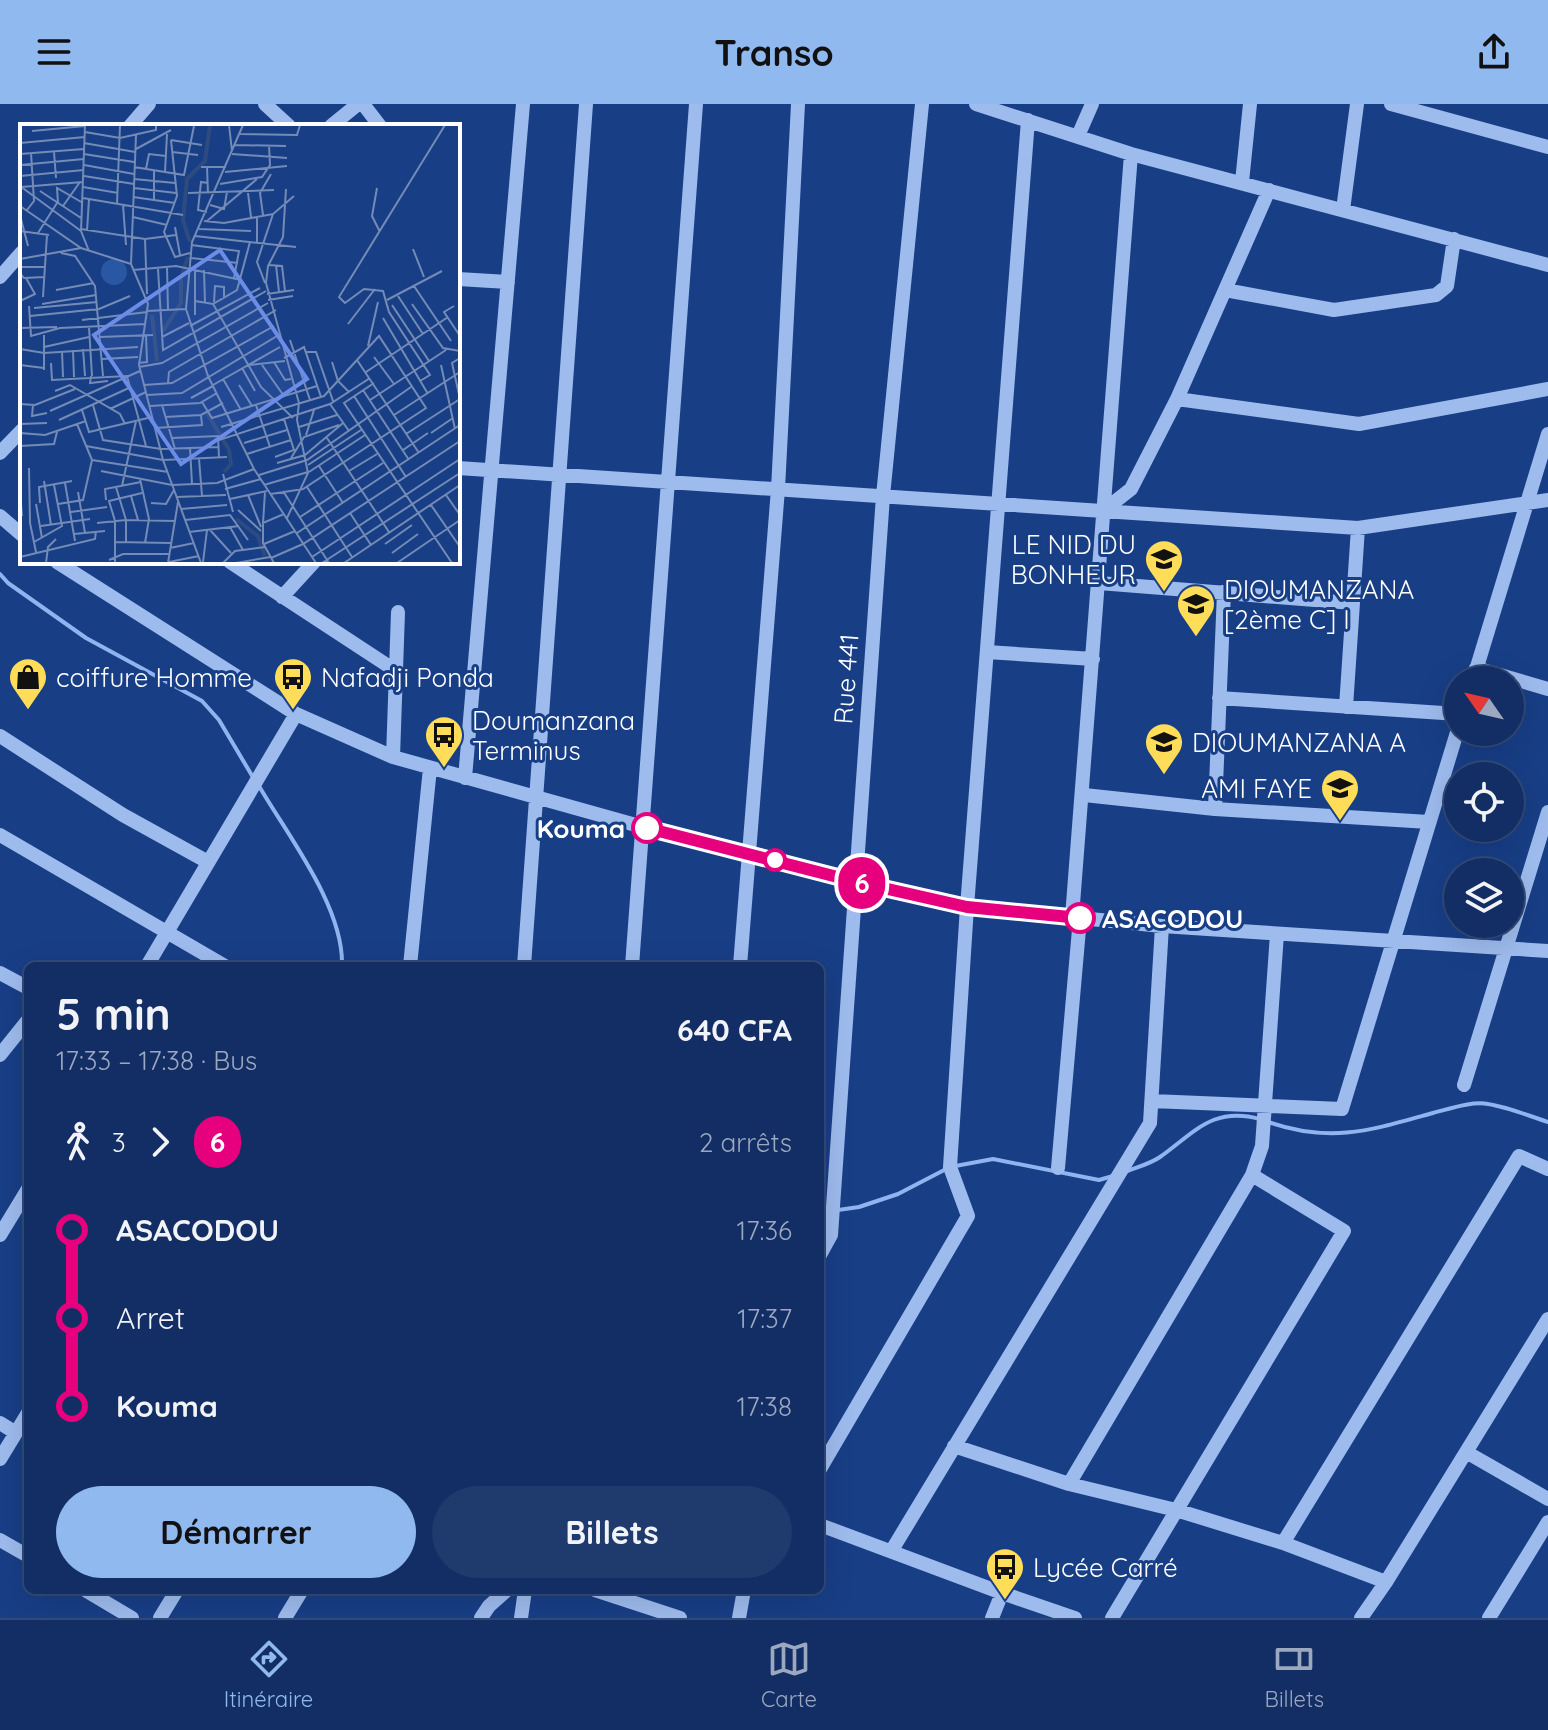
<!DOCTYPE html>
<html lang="fr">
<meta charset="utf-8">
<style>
body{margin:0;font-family:Quicksand,sans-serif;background:#1f3a6d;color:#f1f3f6;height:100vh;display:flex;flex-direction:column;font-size:30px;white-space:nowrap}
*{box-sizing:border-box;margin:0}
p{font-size:26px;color:#9ca8bf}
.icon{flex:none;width:44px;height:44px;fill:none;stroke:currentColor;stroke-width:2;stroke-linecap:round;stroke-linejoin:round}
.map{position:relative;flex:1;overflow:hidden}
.panel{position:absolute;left:24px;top:858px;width:800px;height:632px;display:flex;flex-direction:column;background:#122e64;border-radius:12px;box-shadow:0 8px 32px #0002,0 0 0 2px #314a78}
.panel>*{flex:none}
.badge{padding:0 16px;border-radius:26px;font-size:28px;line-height:52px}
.needle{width:52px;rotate:304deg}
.tools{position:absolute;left:1444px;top:562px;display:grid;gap:16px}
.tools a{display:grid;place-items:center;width:80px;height:80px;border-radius:50%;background:#122e64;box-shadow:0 8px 32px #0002,0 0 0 2px #314a78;font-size:40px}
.map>.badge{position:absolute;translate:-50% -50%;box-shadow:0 0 0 4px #fff}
.legs{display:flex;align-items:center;gap:12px;height:88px;padding:0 32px;font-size:26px}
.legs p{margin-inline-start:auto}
.head{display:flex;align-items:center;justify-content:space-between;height:136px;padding:0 32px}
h1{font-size:44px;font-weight:800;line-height:60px}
.button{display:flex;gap:16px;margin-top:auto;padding:16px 32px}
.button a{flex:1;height:92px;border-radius:48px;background:#90b9f0;color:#111;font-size:32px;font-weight:800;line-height:92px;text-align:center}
.button a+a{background:#1f3a6d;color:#f1f3f6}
ul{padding:0 32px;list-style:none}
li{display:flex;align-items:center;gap:28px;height:88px;font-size:30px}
li i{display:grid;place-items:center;width:12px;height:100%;margin:0 10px;background:currentColor}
li i::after{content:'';width:20px;height:20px;margin:-10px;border:6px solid;border-radius:50%;background:#122e64}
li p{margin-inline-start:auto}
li:first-child i{background:linear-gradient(#0000 50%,currentColor 0)}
li:last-child i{background:linear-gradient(currentColor 50%,#0000 0)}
header{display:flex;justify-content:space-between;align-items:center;height:104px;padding:0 32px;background:#90b9f0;color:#111;font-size:36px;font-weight:800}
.menu{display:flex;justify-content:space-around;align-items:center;height:112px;border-top:2px solid #314a78;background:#122e64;font-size:22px;color:#9ca8bf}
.menu a{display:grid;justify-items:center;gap:4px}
.menu .active{color:#90b9f0}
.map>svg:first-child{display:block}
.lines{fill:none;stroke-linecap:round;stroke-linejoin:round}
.stream{stroke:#90b4f0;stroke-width:4}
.minor{stroke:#9dbbed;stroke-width:14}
.line-1-casing{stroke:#fff;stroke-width:18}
.line-1{stroke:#e6007e;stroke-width:12}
.stop-1-dot{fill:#fff;stroke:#e6007e;stroke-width:4}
.labels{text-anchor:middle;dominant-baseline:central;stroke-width:6;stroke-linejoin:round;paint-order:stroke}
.poi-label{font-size:26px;fill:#fff;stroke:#183e86;text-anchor:start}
.street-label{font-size:26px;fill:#fff;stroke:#183e86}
.stop-label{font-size:26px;font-weight:bold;fill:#fff;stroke:#183e86;text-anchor:end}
.inset-river{fill:none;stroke:#2e4b80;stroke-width:4}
.inset-road{fill:none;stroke:#748bb6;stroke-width:2}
.view{fill:#6c8ce6;fill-opacity:0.15;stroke:#6c8ce6;stroke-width:4}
.inset-edge{fill:none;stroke:#fff;stroke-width:4}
</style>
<header><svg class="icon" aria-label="menu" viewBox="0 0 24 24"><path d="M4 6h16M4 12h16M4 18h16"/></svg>Transo<svg class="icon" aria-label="share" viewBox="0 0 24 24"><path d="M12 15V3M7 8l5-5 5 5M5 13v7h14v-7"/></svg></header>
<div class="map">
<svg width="1548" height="1514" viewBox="0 0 1548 1514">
<rect width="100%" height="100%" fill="#183e86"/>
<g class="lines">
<path class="stream" d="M0,470L8,479L86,534L202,597L219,616L254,675
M259,682C288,732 344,803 342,862
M1268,1018C1331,1040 1372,1026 1433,1009C1449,1005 1472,997 1488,1000C1508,1003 1529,1012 1548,1018
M1125,1068C1137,1063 1150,1060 1160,1053C1195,1028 1213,1002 1260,1015
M838,1106L859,1103L898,1090L950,1063L993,1055L1099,1076L1113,1072"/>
<path class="minor" d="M265,0L289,22
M363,0L380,22
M976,0L1131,50L1548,161
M1391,0L1548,43
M130,22L149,0
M331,22L358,0
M1078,32L1092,0
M1242,78L1250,0
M1343,106L1357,0
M0,173L22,148
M458,175L508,178
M1225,186L1334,206L1436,191L1447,182L1454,135
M1177,295L1359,320L1548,285
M0,349L22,326
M458,364L1358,424L1548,396
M1103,407L1131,385L1177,295L1269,86
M0,412L22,431
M57,458L296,610L393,653L643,723L747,748L857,778L967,803L1162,822L1548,847
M230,458L396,567
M1099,479L1353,499
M282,493L314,458
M987,548L1093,555
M1476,564L1548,585
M1473,576L1548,330
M1219,594L1458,610
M1346,603L1358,424
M0,632L123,711L208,758
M393,653L398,508
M465,674L523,0
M1084,691L1215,705L1429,718
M1215,705L1224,488
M0,731L225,862
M1072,813L1131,50
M147,862L296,610
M410,862L430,664
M524,862L586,0
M632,862L696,0
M740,862L778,385L798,0
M0,869L28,884
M0,951L28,916
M1464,981L1548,708
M1152,997L1342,1005L1458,625
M1058,1064L1080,814
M0,1131L28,1085
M820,1151L831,1131L883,392L922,0
M0,1319L16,1329
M954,1342L1069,1380L1176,1406L1283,1439L1386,1478
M1466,1348L1548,1395
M0,1355L28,1309
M820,1365L968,1112L950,1063L967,803L1028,16
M1069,1380L1252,1071L1262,1042L1277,830
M820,1421L1002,1489L1075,1514
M0,1436L28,1452
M1283,1439L1519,1052L1548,1065
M892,1446L1150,1019L1162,822
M85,1486L132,1514
M595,1486L680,1514
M160,1514L177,1486
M285,1514L302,1486
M481,1514L489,1502L507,1486
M521,1514L525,1486
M739,1514L744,1486
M992,1514L1002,1489
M1112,1514L1344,1127L1252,1071
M1361,1514L1386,1478L1548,1215
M1489,1514L1548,1418"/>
</g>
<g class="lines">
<defs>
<path id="line-1" d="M647,724L857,778L967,803L1080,814"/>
</defs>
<use href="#line-1" class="line-1-casing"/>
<use href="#line-1" class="line-1"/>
</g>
<defs>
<symbol id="school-pin" viewBox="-11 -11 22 30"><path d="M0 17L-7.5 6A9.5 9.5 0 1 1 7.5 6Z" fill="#ffdd59" stroke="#183e86"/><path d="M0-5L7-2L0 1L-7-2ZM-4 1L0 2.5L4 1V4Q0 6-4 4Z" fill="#111"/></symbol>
<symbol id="shop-pin" viewBox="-11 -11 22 30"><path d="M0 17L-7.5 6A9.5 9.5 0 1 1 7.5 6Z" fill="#ffdd59" stroke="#183e86"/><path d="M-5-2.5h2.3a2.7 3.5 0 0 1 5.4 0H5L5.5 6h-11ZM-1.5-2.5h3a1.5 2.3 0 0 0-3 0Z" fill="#111"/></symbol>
<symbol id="bus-pin" viewBox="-11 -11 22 30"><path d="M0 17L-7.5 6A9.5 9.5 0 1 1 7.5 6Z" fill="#ffdd59" stroke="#183e86"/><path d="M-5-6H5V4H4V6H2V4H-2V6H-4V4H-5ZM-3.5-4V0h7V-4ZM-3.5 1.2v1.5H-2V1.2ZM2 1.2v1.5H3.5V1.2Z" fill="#111"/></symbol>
</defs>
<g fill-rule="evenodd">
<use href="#school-pin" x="1142" y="433" width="44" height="60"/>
<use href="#school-pin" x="1174" y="478" width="44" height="60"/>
<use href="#shop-pin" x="6" y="551" width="44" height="60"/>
<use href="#bus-pin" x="271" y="551" width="44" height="60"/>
<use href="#bus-pin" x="422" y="609" width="44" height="60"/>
<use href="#school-pin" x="1142" y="616" width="44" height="60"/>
<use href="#school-pin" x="1318" y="662" width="44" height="60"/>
<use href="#bus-pin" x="983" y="1441" width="44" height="60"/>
</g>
<g class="stop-1-dot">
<circle cx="647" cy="724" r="14"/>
<circle cx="775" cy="756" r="10"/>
<circle cx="1080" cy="814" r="14"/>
</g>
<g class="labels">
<g class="poi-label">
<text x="1136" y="440" text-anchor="end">LE NID DU<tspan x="1136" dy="30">BONHEUR</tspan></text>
<text x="1224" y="485">DIOUMANZANA<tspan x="1224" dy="30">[2ème C] I</tspan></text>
<text x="56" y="573">coiffure Homme</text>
<text x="321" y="573">Nafadji Ponda</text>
<text x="472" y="616">Doumanzana<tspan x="472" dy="30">Terminus</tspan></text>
<text x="1192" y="638">DIOUMANZANA A</text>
<text x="1312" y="684" text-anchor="end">AMI FAYE</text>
<text x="1033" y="1463">Lycée Carré</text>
</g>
<g class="street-label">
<text transform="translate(846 575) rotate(-86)">Rue 441</text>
</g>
<g class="stop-label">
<text x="625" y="724">Kouma</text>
<text x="1102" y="814" text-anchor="start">ASACODOU</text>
</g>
</g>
<g transform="translate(20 20)">
<rect width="440" height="440" fill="#183e86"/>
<path d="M81 148a13 13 0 1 1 26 0a13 13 0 1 1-26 0Z" fill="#2a57a4"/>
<path class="inset-river" d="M170,118L163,96L167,55L185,37L190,1M132,191L137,237M143,207L161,179V153L168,133M187,289L209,326L211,340L204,348M216,395L238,412L245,432"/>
<path class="inset-road" d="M65,1L61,107L69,127M209,1L212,27M223,1L172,118L166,185L188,252L234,345L296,439M12,7L65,2M65,8L100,14L136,6V1M220,10L277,11L280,1M116,11L111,140L128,180L119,241L143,336L181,439M151,16L157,72L144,108L155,133L170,129M151,16L182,21M0,19L65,13M64,19L115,28M215,21L266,22M116,25L151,6M34,28L36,54M152,28L178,31M0,30L64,25M64,30L114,38M212,30L267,34M0,41L64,35M64,41L114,50M114,43L164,51L174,2M181,43H206M187,43L188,70M126,45L129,30L146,32M145,48L147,10M205,48L267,42M0,52L64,46M64,52L114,60M114,55L155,59M200,60L242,53L250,41L249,21M0,62L61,107M1,63L63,58M63,63L98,69M114,64L156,69M357,64L352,92L360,108M266,65L263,113L248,142L246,159L279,279L277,296L288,349L267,394M20,67L61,94M168,69L254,66M228,69L231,93M113,73L155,79M63,74L163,91M134,76V46M38,79L37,64L63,79M97,80L100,1M103,81L106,121M190,81L204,85L207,68M0,82L61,124L111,140M43,82L60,58M7,86L14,77L11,29M187,88L178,86L181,58L188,59M0,91L8,122M243,91L240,69L251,50M237,92V119M113,93L147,101M184,97L204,99L253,90M187,97L237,55M155,103L160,131M61,105L125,115L156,111M179,105L231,107M0,107L29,111M67,107L69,75M18,109L37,79M175,112L276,123M125,115L127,170M171,121L219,127L214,154M393,125L404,153M41,129L55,132L75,162L83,252M171,134L218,139M0,135L61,124M249,141L262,142L265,167M256,141L259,168M0,143H25M147,143L148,186M138,145L143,226L246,167M113,146L156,142L221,156M175,146V191M184,146L185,179M0,149L4,154L25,153M245,159L237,138L253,90L274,72M394,162L431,217M36,166L74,159M247,170L274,166M378,172L403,210M23,173L27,111M248,176L273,172M367,176L422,147M0,177L15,170L6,154M175,177L193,180L217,166L230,118M194,178L195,162L204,163V174M22,180L76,171M193,180L241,263L273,294M392,180L423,224L440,227M372,181L409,237M9,182L11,212L40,204L125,200M434,182L424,188L440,212M14,184L77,178M127,187L166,185M10,192L79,185L110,172M363,194L408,270M62,196L127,188M328,200L355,165M170,202L240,164M69,203L72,252M0,204L37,203M24,211V246M80,213L133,211M142,213L169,199M270,216L290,276M348,222L358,178M24,223L69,213M0,225L24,229L118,223M63,225L65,252M53,226L54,253M42,227L43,253M286,228H296L313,277M354,233L374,260M264,234L284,223L301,273M440,234L432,239L440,275M82,235L118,233M337,236L399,329M254,238L265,256L271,255M312,238L318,257L329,268M31,239L32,256L107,252L126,322M118,239L127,238L126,211M0,241L24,244M230,241L265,237M242,241L264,272M421,241L435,305M119,243L142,239L248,179M222,244L235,267M346,248L428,193M71,252L70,259L88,257M203,255L221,286M400,257L410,251L369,188L363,167L344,165L325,179L319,173L425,1M148,259L149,248L256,186M354,259L324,279L432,439M124,261L152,259L254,202M193,261L260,223M219,261L232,282M343,266L389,336M35,267L50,261L100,290L105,300M127,271L162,269L257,212M334,272L386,353M171,274L193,262M350,276L426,226M182,278L192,294L297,262M0,280L15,281L55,265M310,280L329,307M13,281L12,292L27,289M73,281L83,316L141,325L199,323M142,281L155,325M236,281L250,323M130,282L180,279L197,269M90,285L126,268M62,286L69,308L132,293M30,287L120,247M374,291L440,248M145,293L181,291L203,279M39,296L111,263M0,300L27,299M57,300L72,336M201,303L304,272L359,212L406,284L283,365L251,370M279,303L317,291M135,304L182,301L181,291M0,309L25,311L66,297M411,309L433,294M386,310L440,275M286,311L294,286M152,314L198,312L199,334M307,314L369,408M199,316L310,280L350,254M224,319L267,306M0,322L34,320L37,308M66,322L143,336L207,333M170,324L172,360M383,326L408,309M227,330L271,316M255,333L274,326L264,295M271,334L284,313L319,301M179,335L182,372M72,336L148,348M257,339L285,331L323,299M288,341L341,306M299,342L323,379M9,344L10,399L16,428M81,347L152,361M329,347L357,330M289,348L345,311M203,350L213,388M239,351L287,336L391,263M120,355L129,395L125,419M24,357L31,401M45,359L55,417M152,361L197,359L234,345M244,361L288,348M102,362L116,297M96,363L106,396M287,363L332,433M205,365L241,355M0,367L2,392M263,367L309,439M58,368L65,409M245,368L243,399L264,390M228,371L241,403M426,371L440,391M111,372L118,396M157,373L206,371M210,375L247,367M86,376L85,365L121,358M20,379L19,363L52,357M131,379L146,380L154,366M16,380L22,414M38,380L63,376L72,336M411,381L440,423M161,385L207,381M218,386L241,407M51,388L87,383M330,389L351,421M280,393L363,339M165,396L210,391L228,416M77,399L106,396M243,399V419L254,439M21,402L70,395M210,403L223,426M190,406L211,429M169,408L219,402M277,409L440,301M54,410L85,407M14,418L42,402L34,361M95,418L151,419M106,418V396L155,397M244,420L275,407M365,420L392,401M150,424L174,419M372,429L398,410M0,433L75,415L76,407M292,433L440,335M251,434L283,420L440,317M89,436L103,430H150M149,438L179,432M183,438L187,406M26,439L28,423L36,415M95,439V397L89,377L122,369M148,439L158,378M203,439L215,427L245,423M216,439L250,433M302,439L440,349M324,439L440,361M377,439L440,396"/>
<path class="view" d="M200,126L287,255L161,340L74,211Z"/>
<rect width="440" height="440" class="inset-edge"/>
</g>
</svg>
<div class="tools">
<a><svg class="needle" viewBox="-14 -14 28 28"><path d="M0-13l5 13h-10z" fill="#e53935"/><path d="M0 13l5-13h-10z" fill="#9ca8bf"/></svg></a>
<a><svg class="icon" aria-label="locate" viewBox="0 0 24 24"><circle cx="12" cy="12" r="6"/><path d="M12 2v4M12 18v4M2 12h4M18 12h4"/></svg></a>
<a><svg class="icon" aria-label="layers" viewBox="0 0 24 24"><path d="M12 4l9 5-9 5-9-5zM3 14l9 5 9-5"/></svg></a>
</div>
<b class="badge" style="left:862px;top:779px;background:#e6007e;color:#fff">6</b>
<section class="panel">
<div class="head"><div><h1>5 min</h1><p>17:33 – 17:38 · Bus</p></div><b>640 CFA</b></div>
<div class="legs"><svg class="icon" aria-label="walk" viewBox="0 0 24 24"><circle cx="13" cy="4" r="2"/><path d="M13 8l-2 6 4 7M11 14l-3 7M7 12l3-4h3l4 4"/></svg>3<svg class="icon" aria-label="forward" viewBox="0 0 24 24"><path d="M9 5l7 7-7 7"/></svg><b class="badge" style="background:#e6007e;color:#fff">6</b><p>2 arrêts</p></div>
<ul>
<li><i style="color:#e6007e"></i><b>ASACODOU</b><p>17:36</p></li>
<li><i style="color:#e6007e"></i><span>Arret</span><p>17:37</p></li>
<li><i style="color:#e6007e"></i><b>Kouma</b><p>17:38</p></li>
</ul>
<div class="button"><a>Démarrer</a><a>Billets</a></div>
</section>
</div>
<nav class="menu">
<a class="active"><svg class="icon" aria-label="directions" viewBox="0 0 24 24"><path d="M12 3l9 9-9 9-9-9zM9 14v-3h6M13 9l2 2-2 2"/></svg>Itinéraire</a>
<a><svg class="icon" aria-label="map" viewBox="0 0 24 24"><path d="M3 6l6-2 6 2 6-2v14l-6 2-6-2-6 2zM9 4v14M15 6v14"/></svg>Carte</a>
<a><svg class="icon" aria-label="tickets" viewBox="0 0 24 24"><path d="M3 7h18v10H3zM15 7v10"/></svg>Billets</a>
</nav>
